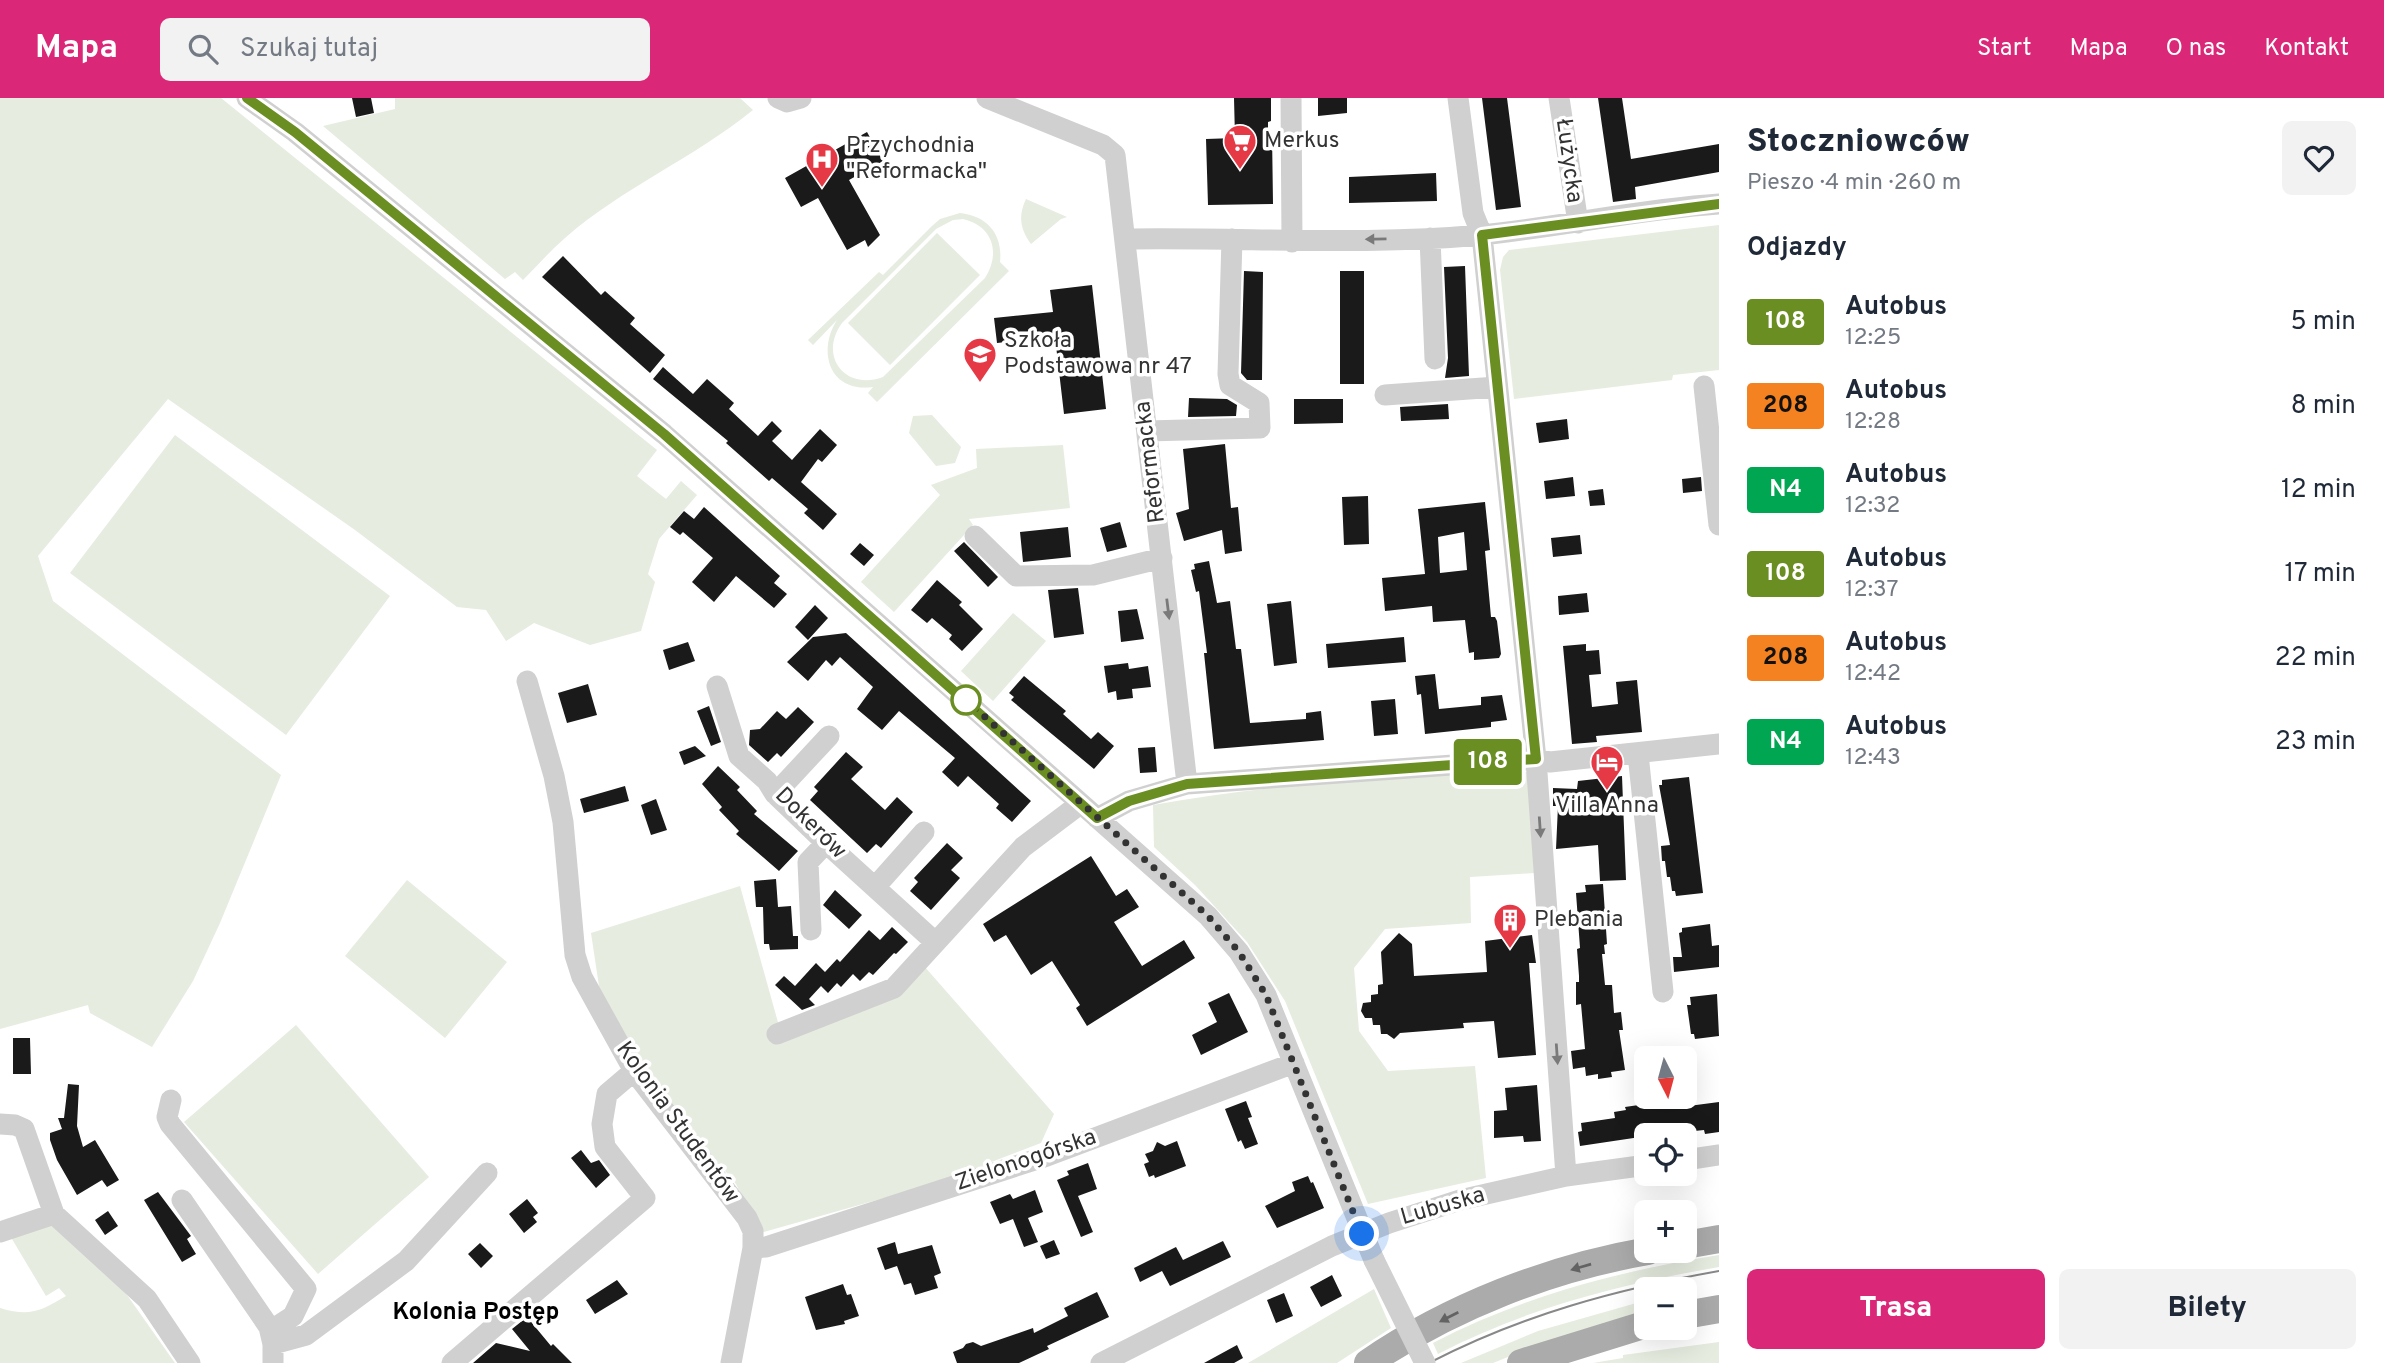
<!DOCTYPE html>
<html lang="pl">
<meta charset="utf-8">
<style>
body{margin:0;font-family:Overpass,sans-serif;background:#f2f2f3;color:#1f2937;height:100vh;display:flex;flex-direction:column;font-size:26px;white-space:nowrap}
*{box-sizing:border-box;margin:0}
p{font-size:23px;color:#747a83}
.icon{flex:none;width:38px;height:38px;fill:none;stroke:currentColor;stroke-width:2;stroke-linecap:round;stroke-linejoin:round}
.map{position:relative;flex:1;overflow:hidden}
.side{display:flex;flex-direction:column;background:#fff;width:665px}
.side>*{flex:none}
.badge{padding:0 14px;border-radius:5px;font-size:24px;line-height:46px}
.needle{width:46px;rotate:174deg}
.buttons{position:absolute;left:1634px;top:948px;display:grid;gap:14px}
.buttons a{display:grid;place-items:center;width:63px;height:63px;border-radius:10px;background:#fff;box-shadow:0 7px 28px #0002;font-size:35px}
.you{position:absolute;width:35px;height:35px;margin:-18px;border:5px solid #fff;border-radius:50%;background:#1a73e8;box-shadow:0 0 0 10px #1a73e833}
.map>.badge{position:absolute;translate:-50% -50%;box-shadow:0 0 0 4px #fff}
h2{padding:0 28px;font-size:26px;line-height:63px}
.round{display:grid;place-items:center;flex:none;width:74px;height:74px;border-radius:10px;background:#f2f2f3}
.headline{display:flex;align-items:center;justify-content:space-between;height:119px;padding:0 28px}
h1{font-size:33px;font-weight:800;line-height:52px}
.action{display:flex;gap:14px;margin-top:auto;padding:14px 28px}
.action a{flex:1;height:80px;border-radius:10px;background:#db2777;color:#fff;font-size:28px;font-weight:800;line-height:80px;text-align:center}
.action a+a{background:#f2f2f3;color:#1f2937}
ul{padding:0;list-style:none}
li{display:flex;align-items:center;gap:21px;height:84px;padding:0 28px}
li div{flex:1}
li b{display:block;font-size:26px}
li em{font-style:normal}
li .badge{min-width:77px;font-weight:700;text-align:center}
header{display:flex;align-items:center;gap:42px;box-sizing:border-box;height:98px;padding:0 35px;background:#db2777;color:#fff}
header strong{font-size:33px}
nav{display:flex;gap:38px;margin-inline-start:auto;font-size:24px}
.search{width:490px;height:63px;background:#f2f2f3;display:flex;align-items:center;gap:18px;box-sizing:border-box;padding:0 24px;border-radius:10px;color:#747a83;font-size:26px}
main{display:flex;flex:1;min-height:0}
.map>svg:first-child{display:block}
.green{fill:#e6ecdf;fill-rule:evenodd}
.building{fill:#1a1a1a;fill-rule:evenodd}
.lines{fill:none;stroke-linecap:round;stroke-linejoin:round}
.minor{stroke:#d0d0d0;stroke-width:21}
.major{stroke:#ababab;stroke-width:28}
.tram{stroke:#888;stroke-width:2}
.minor-bridge{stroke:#d0d0d0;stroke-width:21}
.oneway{fill:#7a7a7a}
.oneway2{fill:#636363}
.line-casing{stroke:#fff;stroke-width:16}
.line{stroke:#6b8e23;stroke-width:10}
.walk{stroke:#333;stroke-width:7;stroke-dasharray:0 12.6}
.stop-dot{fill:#fff;stroke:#6b8e23;stroke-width:3.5}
.labels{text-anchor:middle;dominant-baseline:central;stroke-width:7;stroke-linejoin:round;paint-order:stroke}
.poi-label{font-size:23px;fill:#333;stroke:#fff;text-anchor:start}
.street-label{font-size:23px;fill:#333;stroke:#fff}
.neighbourhood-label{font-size:24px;font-weight:bold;fill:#000;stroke:#fff}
</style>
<header>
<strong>Mapa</strong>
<div class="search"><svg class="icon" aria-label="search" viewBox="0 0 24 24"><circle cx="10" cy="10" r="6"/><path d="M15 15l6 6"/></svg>Szukaj tutaj</div>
<nav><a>Start</a><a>Mapa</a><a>O nas</a><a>Kontakt</a></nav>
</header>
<main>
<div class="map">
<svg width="1719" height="1265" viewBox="0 0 1719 1265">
<rect width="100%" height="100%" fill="#fff"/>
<path class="green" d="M0,0H221L657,352L637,378L666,401L681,383L697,397L659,441L648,476L655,484L641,533L590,547L534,525L506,543L486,512L457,509L355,432L168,301L38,458L53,503L281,677L220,825L193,883L152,949L90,915L88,907L0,931Z
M395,0H740L753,12C694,60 622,90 565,140C550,153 537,168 523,182L515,174L505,181L323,28L395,11Z
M1026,101L1067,119L1061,121L1031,146C1020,131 1018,118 1026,101Z
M960,115C988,118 1003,137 1000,164L1009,173L877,304L868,295L873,289C829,295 817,253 837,222L813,247L808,242L879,174L883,177L932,128L940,121ZM963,121C993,128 1001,155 985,180L883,279C845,293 818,258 842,225L936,131L953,122Z
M1719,127V272L1673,277L1672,282L1514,301L1500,172L1503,159L1509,152Z
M937,135L980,177L890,267L848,225Z
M932,317L961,349L955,365L936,368L909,335L913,318Z
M175,337L390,498L286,637L70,475Z
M1063,347L1070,410L969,421L973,427L894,514L861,484L940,397L931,387L977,370L976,351Z
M1013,515L1046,543L993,603L961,573Z
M1528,674L1534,775L1470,779L1471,825L1385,831L1354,870L1359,933L1388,973L1475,968L1486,1080L1368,1106L1285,903L1247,844L1195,787L1154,749L1153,707C1276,685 1403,677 1528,674Z
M407,782L507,864L445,940L345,858Z
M740,788L779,928L924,868L1054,1016L1041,1045L937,1085L760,1135L736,1086L622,949L602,908L591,835Z
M296,927L429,1079L318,1176L184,1024Z
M48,1122L108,1170L175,1265H0V1210C30,1219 41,1213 66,1198L59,1190L46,1198L9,1136Z
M1719,1157V1169C1622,1186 1526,1210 1438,1256L1433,1245C1523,1198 1619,1173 1719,1157Z
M1374,1191L1391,1230L1337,1265H1248Z
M1647,1202V1214L1535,1248L1493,1265H1461L1538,1233Z
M1719,1244V1265H1593L1623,1260V1257Z"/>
<path class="building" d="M352,0H371L374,15L356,19Z
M1234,0H1271V23L1268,24V34L1272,35L1273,106L1208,107L1206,41L1235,40Z
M1318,0H1347V15L1318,18Z
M1482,0H1507L1521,109L1496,112Z
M1598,0H1622L1631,61L1719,46V74L1635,89L1636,101L1613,104Z
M867,34L883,63L849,82L880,137L868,149L865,142L847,152L818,100L801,109L785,80Z
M1436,75L1437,103L1349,105V79Z
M563,158L601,197L605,193L635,220L630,226L665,257L650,275L542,179Z
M1465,168L1469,278L1445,280L1448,260L1444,169Z
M1244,173L1263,174L1262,282H1247L1241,275Z
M1340,173H1364V286H1340Z
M1092,187L1106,311L1064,316L1055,239L997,245L994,220L1053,214L1050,192Z
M663,269L693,296L707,281L734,305L729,311L758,338L772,323L782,333L772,343L792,362L820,331L837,347L822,364L818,361L801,384L837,416L823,432L804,415L808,411L772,380L769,383L726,345L728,343L653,281Z
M1189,300L1227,301L1237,307L1236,318L1188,319Z
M1294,301H1343V325L1294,326Z
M1448,306L1449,321L1401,323L1400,309Z
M1567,321L1569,341L1539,345L1536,325Z
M1225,346L1231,410L1238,409L1242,453L1225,456L1222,432L1184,443L1176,415L1189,411L1183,351Z
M1573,379L1575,398L1546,401L1544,383Z
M1701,379L1702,393L1683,395L1682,381Z
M1603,391L1605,407L1590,408L1588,393Z
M1368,398L1369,446L1344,447L1342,399Z
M1485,404L1490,452L1485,453L1491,519H1495L1497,523L1501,556L1499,560L1474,562V554L1469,555L1465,522L1433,524L1432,508L1385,513L1382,480L1425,476L1418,411ZM1464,434L1467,472L1440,475L1438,439Z
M704,409L780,478L774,485L787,496L774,510L736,478L714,504L692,484L713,460L683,434L680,437L670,429L684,413L694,421Z
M1120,424L1127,449L1107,454L1100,430Z
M1068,429L1071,459L1023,464L1020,434Z
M1580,437L1582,456L1553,459L1551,440Z
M964,444L998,479L988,489L954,453Z
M860,445L874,457L864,468L850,456Z
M1209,463L1217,505L1230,503L1236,551H1241L1250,625L1306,621V615L1321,613L1324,642L1214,651L1204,555H1207L1199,493L1196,494L1191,472L1195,471L1194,466Z
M937,482L962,504L959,507L983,531L962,553L949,541L952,537L932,520L927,525L911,512Z
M1078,490L1084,536L1054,540L1048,492Z
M1587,495L1589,514L1559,517L1558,498Z
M1291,503L1297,565L1274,568L1267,506Z
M815,507L828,520L808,542L795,529Z
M1137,511L1144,541L1121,544L1118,513Z
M846,535L1031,703L1012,724L996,710L999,706L968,678L958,689L942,674L955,660L899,613L882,632L857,611L873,589L840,559L832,568L826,562L808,583L787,564L813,539Z
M1404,539L1406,564L1328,570L1326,546Z
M688,544L695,563L669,572L663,552Z
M1586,546V553L1599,552L1601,576L1589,577L1592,609L1618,606L1616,584L1637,582L1642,634L1596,638L1597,644L1572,646L1563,548Z
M1128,565L1129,571L1148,568L1151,589L1132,591L1133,600L1117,602L1116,593L1108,595L1104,568Z
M1435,576L1439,611L1481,607V599L1502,597L1507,622L1491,624V629L1425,636L1421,596L1417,597L1415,578Z
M1024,578L1066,613L1063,616L1091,641L1098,634L1114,648L1094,671L1011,602L1014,599L1009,595Z
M588,586L597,617L567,625L558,595Z
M1395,601L1398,636L1374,638L1371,603Z
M709,608L721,644L711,648L697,613Z
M798,609L814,624L781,659L777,655L768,664L749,647L750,632L760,631L777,613L786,621Z
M695,648L706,658L684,667L679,654Z
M1155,649L1157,674L1140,675L1138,650Z
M846,654L863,669L851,681L885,712L897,699L913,714L881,750L876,746L867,755L810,702L818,693L814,689Z
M718,668L740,689L737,692L757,713L754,716L798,753L779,773L736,736L739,733L719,712L722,709L702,686Z
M1622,678L1626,782L1600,783L1598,747L1556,751L1558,708H1553V690L1577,691L1578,683Z
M1689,679L1703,795L1676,798L1675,793H1672L1670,779H1667L1665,763H1662L1661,748L1670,747L1659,687H1662V682Z
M625,688L629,703L584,715L580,701Z
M656,701L667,732L651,737L641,707Z
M947,745L963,760L951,772L960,780L931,812L910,793L918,784L914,780Z
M1091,758L1116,798L1127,791L1139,809L1114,824L1142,868L1184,842L1195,860L1087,928L1076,910L1080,907L1052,863L1031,877L1006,837L994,844L983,826Z
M776,781L778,809L791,808L793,838H798V851L770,852L769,846H764L763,809H756L754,783Z
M1603,786L1607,846L1604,847L1605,856H1602L1605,887H1612L1614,915L1621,914L1623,932H1619L1625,972L1611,974L1612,979L1598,981V976L1586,978L1585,969L1573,971L1571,953L1585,951L1581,906L1576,907V884H1579V878L1577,851L1580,850L1576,795L1586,794L1585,787Z
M835,792L862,817L849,831L823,807Z
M1710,826L1712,848L1719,847V869L1674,874L1673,859H1682L1679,835L1682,834V830Z
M892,829L908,844L896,856L894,855L873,877L869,874L860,883L853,876L841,889L837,885L828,895L821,888L809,901L815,907L802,912L775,887L784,878L795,888L816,865L825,874L837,861L840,864L869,832L880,842Z
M1399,835L1412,846L1414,878L1487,874L1485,843L1532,837L1536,865H1529L1536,957L1498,960L1494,923L1463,925L1464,930L1400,935L1394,941L1387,936H1381L1380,927H1373L1372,920H1365L1361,913L1363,905L1371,904V897L1378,896V887L1383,886L1381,854Z
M1229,895L1248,934L1201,957L1192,937L1217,924L1208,905Z
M1717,896L1719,938L1695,941L1694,936H1691L1687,907H1691L1690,899Z
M13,940H30L31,976H13Z
M68,986L79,987L77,1028L83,1049L95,1042L119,1082L107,1089L102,1082L77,1097L57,1062L50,1042V1035L62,1031L58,1020H64Z
M1537,987L1541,1043L1524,1044L1523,1038L1494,1040V1013L1507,1012L1505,990Z
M1680,1001L1681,1009L1719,1004V1034L1705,1036L1704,1032L1647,1038L1580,1048L1578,1034L1582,1033L1581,1025L1615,1020L1614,1014L1626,1012L1625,1009Z
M1246,1003L1252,1019L1248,1020L1258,1046L1245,1051L1241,1042L1238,1044L1225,1011Z
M1177,1043L1186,1068L1155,1080L1154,1077L1149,1079L1144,1066L1149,1064L1145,1056L1153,1053L1157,1044L1165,1048Z
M581,1052L591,1065L599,1062L610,1077L596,1090L571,1060Z
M1088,1065L1097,1091L1078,1098L1093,1134L1081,1139L1057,1082L1069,1077L1067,1073Z
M1308,1078L1311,1085L1313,1084L1324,1110L1277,1130L1265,1108L1295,1093L1292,1084Z
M1035,1092L1043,1114L1028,1120L1038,1144L1024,1149L1013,1121L1000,1126L990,1104L1010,1096L1013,1101Z
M158,1094L191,1138L187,1141L196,1156L182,1164L144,1102Z
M527,1101L538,1115L533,1119L537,1124L524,1135L509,1116Z
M108,1113L118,1128L105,1137L95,1122Z
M1054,1142L1060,1156L1046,1161L1040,1148Z
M1223,1143L1231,1159L1170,1188L1162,1173L1140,1184L1134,1170L1176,1149L1183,1162Z
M895,1144L898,1156L932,1147L941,1175L934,1178L938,1190L915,1197L911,1185L904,1187L897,1168L885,1172L877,1150Z
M480,1145L493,1158L481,1170L468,1156Z
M1332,1177L1342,1198L1321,1209L1310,1189Z
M617,1182L628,1196L595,1216L586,1202Z
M843,1186L847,1197L851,1196L859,1218L844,1223L845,1226L816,1232L805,1199Z
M1097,1194L1109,1219L1047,1248L1049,1251L1019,1265H957L953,1254L963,1250L966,1246L973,1244L981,1248L1033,1230L1034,1235L1068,1218L1064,1210Z
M1284,1195L1293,1218L1276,1225L1267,1202Z
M527,1219L551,1248L553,1246L572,1265H473L496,1245L530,1253L512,1231Z
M1237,1247L1243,1260L1234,1265H1204Z"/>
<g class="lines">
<path class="minor" d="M247,0L295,34L664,336L1208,818L1239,854L1266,897L1374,1162
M778,0L787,4L801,0
M987,0L1103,47L1115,57L1187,686
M1291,0L1292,144
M1458,0L1473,115L1482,137L1536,661L1566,1078
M1559,0L1578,125
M1430,140L1435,261
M1125,141C1244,139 1363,148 1481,137C1561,129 1640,111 1719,106
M1704,288L1719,427
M1385,297L1497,289
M1147,333L1260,330L1259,305L1230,287L1228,276L1232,141
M975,438L1016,478L1093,477L1162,460
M527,583L554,678L563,724L575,857L582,879L634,973L747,1120L753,1133V1150L731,1265
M717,588L739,658L767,683L775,696L826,745L935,844
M1638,656L1663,894
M775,696L829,638
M1097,720L1129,703L1187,686L1536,661L1550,664L1719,646
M876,788L924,734
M811,832L808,764L826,745
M777,936L894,890L1023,749L1080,706
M171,1002L167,1019L170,1026L306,1191L293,1218L270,1233
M0,1026L15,1027L24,1031L54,1116L147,1201L190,1265
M1685,1062L1719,1057
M182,1102L269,1229L273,1246
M0,1134L54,1116
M753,1150L766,1149L1047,1058L1294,965
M273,1265V1246L306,1237L406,1163L487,1075
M452,1265L645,1100L605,1049L602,1026L607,996L634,973
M1101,1265L1332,1148L1389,1125L1460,1102L1566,1078L1647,1067"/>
<path class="major" d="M1685,1147L1719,1141
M1685,1217L1719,1211
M1368,1265C1450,1209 1550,1170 1648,1153
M1521,1265L1647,1226"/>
<path class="tram" d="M1429,1265C1521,1217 1618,1191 1719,1173"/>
<path class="minor-bridge" d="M1374,1162L1425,1265"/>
</g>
<defs><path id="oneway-solid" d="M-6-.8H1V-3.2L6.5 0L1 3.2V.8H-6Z" transform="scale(1.75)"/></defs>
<g class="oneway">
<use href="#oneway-solid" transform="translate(1376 141) rotate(179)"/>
<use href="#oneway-solid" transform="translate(1168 511) rotate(83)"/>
<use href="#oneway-solid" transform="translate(1540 729) rotate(86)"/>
<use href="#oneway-solid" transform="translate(1557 956) rotate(86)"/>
</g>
<g class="oneway2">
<use href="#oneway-solid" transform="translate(1581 1169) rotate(164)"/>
<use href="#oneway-solid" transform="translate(1449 1219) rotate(153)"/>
</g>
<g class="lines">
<defs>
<path id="line" d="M247,0L295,34L664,336L1097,720L1129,703L1187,686L1536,661L1482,137L1719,106"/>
</defs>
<use href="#line" class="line-casing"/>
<use href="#line" class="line"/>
<path class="walk" d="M966,602L1208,818L1239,854L1266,897L1362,1136"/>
</g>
<defs>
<symbol id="supermarket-pin" viewBox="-11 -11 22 30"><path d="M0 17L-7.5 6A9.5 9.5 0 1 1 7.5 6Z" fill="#e63946" stroke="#fff"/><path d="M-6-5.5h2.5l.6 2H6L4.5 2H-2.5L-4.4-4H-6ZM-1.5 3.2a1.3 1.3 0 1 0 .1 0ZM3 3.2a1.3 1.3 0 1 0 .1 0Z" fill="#fff"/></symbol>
<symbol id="hospital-pin" viewBox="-11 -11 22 30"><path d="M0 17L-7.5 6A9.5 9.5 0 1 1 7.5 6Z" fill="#e63946" stroke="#fff"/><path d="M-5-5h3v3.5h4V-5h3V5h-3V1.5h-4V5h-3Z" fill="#fff"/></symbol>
<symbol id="school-pin" viewBox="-11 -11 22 30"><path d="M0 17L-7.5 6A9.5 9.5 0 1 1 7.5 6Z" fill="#e63946" stroke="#fff"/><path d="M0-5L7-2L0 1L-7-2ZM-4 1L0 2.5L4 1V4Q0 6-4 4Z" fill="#fff"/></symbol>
<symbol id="hotel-pin" viewBox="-11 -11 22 30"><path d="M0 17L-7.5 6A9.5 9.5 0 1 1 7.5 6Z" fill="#e63946" stroke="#fff"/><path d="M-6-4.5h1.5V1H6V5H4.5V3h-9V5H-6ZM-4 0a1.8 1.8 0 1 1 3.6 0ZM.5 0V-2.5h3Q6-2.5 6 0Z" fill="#fff"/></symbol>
<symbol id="building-pin" viewBox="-11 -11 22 30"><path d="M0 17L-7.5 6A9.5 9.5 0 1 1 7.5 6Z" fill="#e63946" stroke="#fff"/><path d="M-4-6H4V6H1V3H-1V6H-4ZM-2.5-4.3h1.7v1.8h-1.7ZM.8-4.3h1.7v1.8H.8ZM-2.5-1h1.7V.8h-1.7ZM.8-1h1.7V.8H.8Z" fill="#fff"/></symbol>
</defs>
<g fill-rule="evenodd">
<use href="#supermarket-pin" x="1221" y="24" width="38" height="52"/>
<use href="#hospital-pin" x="803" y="42" width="38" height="52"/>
<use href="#school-pin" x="961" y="237" width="38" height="52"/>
<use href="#hotel-pin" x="1588" y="645" width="38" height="52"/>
<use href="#building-pin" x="1491" y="803" width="38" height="52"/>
</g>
<circle class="stop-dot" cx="966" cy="602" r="14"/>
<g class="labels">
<g class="poi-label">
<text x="1264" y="43">Merkus</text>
<text x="846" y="48">Przychodnia<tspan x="846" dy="26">"Reformacka"</tspan></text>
<text x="1004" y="243">Szkoła<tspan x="1004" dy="26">Podstawowa nr 47</tspan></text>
<text x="1607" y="708" text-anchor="middle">Villa Anna</text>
<text x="1534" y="822">Plebania</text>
</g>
<g class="street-label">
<text transform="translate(1568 63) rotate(82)">Łużycka</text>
<text transform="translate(1151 364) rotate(-97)">Reformacka</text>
<text transform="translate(810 726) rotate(45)">Dokerów</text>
<text transform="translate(677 1025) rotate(54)">Kolonia Studentów</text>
<text transform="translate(1026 1063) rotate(-19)">Zielonogórska</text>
<text transform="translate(1443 1109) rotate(-16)">Lubuska</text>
</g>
<g class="neighbourhood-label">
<text x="476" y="1215">Kolonia Postęp</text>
</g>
</g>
</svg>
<div class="buttons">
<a><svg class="needle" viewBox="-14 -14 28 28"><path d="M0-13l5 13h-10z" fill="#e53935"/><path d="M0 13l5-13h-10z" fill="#747a83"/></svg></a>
<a><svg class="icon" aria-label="locate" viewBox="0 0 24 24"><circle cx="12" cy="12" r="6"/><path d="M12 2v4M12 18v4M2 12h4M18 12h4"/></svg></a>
<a>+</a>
<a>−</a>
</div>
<div class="you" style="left:1362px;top:1136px"></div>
<b class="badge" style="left:1488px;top:664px;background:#6b8e23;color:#fff">108</b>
</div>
<section class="side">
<div class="headline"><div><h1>Stoczniowców</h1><p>Pieszo · 4 min · 260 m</p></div><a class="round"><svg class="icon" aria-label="heart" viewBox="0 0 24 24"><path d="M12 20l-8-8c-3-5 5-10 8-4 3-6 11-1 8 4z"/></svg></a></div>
<h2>Odjazdy</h2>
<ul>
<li><span class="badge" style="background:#6b8e23;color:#fff">108</span><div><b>Autobus</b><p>12:25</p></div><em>5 min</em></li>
<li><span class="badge" style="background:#f58220;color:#111">208</span><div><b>Autobus</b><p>12:28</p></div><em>8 min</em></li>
<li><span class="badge" style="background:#00a651;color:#fff">N4</span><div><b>Autobus</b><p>12:32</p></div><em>12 min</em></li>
<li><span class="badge" style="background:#6b8e23;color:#fff">108</span><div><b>Autobus</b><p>12:37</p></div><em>17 min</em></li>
<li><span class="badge" style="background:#f58220;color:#111">208</span><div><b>Autobus</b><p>12:42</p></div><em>22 min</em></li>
<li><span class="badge" style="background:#00a651;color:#fff">N4</span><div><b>Autobus</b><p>12:43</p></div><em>23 min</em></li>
</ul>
<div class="action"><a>Trasa</a><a>Bilety</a></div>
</section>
</main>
